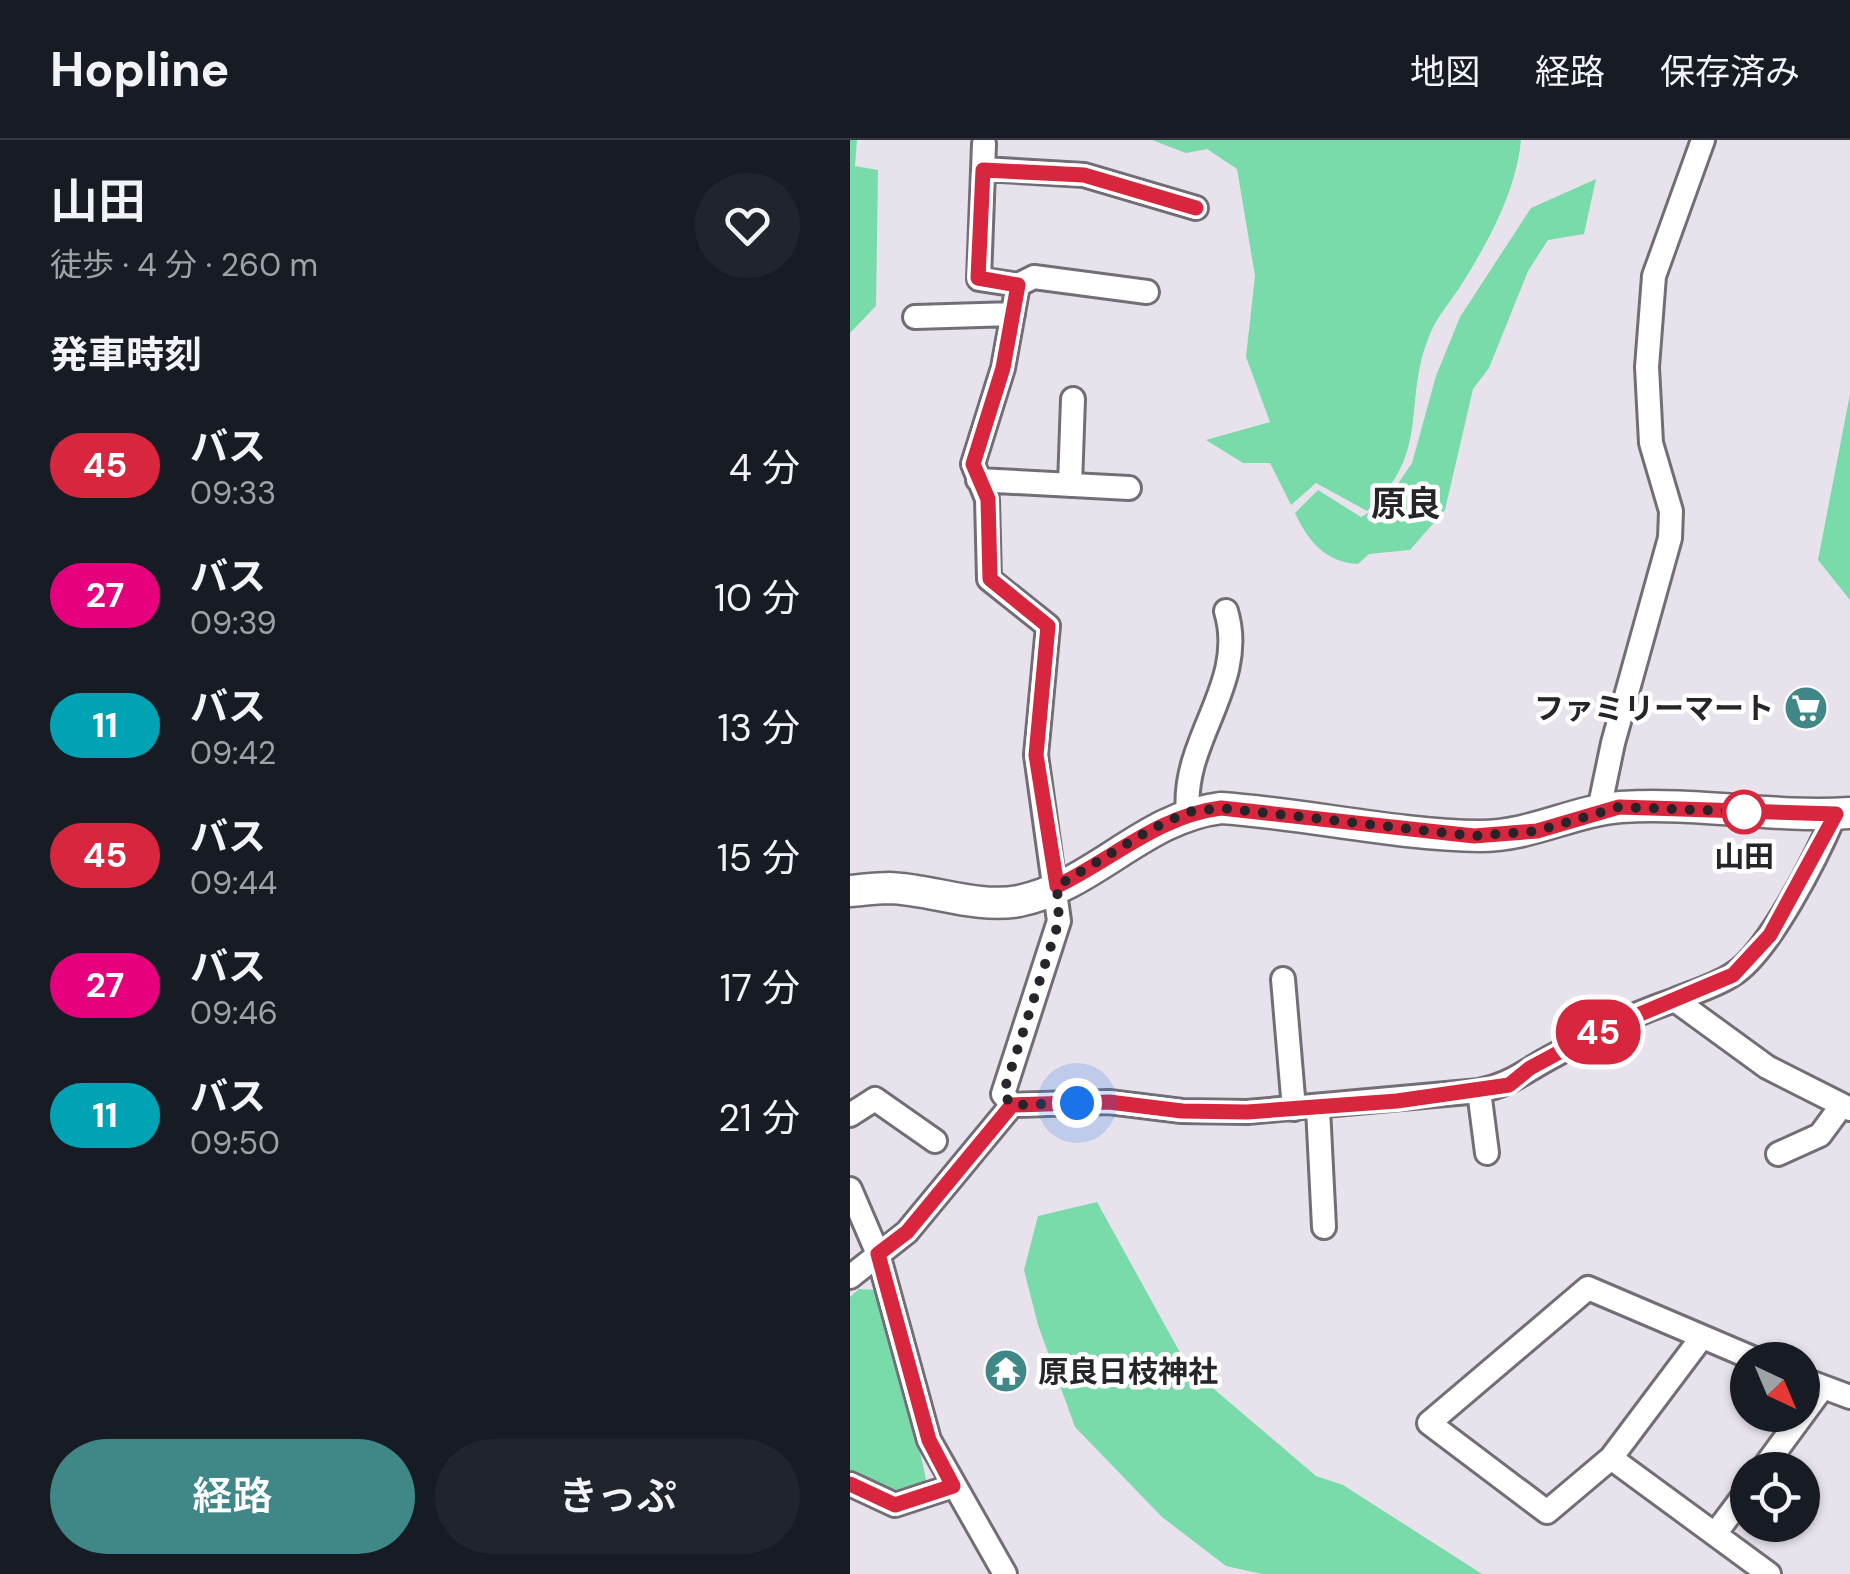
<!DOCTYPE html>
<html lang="ja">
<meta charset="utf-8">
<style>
body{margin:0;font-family:"DM Sans","Noto Sans JP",sans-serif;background:#20242c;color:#f1f3f6;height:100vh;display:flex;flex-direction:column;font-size:38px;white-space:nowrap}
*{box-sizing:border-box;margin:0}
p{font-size:32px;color:#9ea1a6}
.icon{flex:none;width:55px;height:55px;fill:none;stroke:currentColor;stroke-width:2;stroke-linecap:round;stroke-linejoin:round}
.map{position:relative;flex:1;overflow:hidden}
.panel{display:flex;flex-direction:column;background:#171b24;width:850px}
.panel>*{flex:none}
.badge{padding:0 20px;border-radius:32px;font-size:35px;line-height:65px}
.needle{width:65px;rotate:136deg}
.buttons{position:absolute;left:880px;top:1202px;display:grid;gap:20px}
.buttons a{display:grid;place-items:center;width:90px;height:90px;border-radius:50%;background:#171b24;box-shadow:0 2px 8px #0004;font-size:50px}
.you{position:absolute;width:50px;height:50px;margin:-25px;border:8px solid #fff;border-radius:50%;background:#1a73e8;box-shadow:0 0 0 15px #1a73e833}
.map>.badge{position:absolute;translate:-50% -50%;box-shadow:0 0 0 5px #fff}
h2{padding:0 50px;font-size:38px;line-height:90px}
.round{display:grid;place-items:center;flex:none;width:105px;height:105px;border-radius:52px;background:#20242c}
.summary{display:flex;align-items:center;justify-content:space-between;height:170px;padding:0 50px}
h1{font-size:48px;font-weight:600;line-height:75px}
.button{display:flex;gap:20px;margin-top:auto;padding:20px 50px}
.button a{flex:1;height:115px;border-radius:60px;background:#408887;color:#fff;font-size:40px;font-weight:600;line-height:115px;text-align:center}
.button a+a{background:#20242c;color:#f1f3f6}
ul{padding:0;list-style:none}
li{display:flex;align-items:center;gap:30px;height:130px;padding:0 50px}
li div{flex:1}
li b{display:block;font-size:38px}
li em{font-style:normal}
li .badge{min-width:110px;font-weight:700;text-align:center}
header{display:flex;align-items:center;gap:60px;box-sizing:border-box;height:140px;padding:0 50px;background:#171b24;border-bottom:2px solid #363941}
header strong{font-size:48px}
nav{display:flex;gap:55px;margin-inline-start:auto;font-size:35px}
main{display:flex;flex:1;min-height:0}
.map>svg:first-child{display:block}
.green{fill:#7adbaa}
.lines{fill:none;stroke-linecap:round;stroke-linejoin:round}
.minor-casing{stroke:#736e76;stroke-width:28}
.tertiary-casing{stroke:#736e76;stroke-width:35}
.minor{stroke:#fff;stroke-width:22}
.tertiary{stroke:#fff;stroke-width:30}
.line-casing{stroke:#fff;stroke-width:22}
.line{stroke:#d7263d;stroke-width:15}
.walk{stroke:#272529;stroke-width:10;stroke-dasharray:0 18}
.stop-dot{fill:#fff;stroke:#d7263d;stroke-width:5}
.labels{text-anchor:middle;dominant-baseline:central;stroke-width:9;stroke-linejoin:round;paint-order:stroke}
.poi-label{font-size:30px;font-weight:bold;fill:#272529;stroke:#fff;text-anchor:end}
.stop-label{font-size:30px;font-weight:bold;fill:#272529;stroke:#fff}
.quarter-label{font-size:35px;font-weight:bold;fill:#272529;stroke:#fff}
</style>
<header>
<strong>Hopline</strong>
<nav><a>地図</a><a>経路</a><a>保存済み</a></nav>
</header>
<main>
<section class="panel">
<div class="summary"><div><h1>山田</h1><p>徒歩 · 4 分 · 260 m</p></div><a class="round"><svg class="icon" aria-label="heart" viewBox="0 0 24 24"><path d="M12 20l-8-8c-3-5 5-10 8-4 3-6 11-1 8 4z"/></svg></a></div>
<h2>発車時刻</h2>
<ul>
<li><span class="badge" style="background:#d7263d;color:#fff">45</span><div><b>バス</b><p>09:33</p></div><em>4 分</em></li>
<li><span class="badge" style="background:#e6007e;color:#fff">27</span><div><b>バス</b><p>09:39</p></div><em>10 分</em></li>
<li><span class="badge" style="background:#00a3b4;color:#fff">11</span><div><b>バス</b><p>09:42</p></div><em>13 分</em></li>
<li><span class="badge" style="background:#d7263d;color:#fff">45</span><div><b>バス</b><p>09:44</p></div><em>15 分</em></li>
<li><span class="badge" style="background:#e6007e;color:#fff">27</span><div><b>バス</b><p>09:46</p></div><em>17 分</em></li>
<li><span class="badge" style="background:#00a3b4;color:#fff">11</span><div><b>バス</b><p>09:50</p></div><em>21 分</em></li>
</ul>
<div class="button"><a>経路</a><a>きっぷ</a></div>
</section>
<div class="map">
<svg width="1000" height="1434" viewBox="0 0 1000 1434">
<rect width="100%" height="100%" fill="#e8e2ec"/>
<path class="green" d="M0,0H7L5,26L28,30L26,166L0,193Z
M302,0H671C666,51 640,99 613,142C603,159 587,176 580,194C551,263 583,312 517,371L466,343L441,365L420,323H393L356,300L420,282L396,217L405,136L387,29L357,9L336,13Z
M746,39L734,94L698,100L678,131L639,228L623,249L595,370L560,410L519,414L508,424C475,422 458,401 445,373L468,350L511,377L535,363L562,323L586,236L610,177L681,68Z
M1000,254V460L968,420Z
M247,1062L338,1227L466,1336L493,1345L632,1434H412L376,1426L312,1377L225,1287L188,1185L174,1130L188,1076Z
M9,1149L26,1150C32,1176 78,1332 76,1342C47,1359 29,1346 0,1332V1157Z"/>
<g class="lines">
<defs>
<path id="minor" d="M134,4L129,139L168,145L153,228L123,324L137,359L139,439L198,486L186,615L209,781L153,954L162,965
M133,29L234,35L346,68
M168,145L184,137L297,152
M65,177L163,174
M128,340L279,348
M220,345L223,259
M749,670L763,603L820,398L821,371L801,303L797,227L804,136L853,0
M338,672C331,600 398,544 376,471
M433,839L444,969
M825,860C844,852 865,846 882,835C919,813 968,714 985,674
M629,951L637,1013
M468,968L474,1087
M0,975L25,959L85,1001
M928,1014L970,995L992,965
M0,1049L28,1114L79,1300L155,1434
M0,1137L57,1092L162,965L259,962L332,971L397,972L629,951C663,944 674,931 705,915C744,893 783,874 825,860L917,927L1000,969
M852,1197L761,1318L697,1372L579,1283L738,1148L907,1220
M952,1239L1000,1257
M761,1318L919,1434
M912,1330L973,1247
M0,1344L45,1365L103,1346
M865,1394L898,1350"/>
<path id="tertiary" d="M0,751C13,750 26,748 39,748C81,749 126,769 169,761C245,745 294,677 371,668C456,674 547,695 630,696C682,696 722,671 771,667C848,662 923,678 1000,673"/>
</defs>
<use href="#minor" class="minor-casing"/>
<use href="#tertiary" class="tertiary-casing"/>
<use href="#minor" class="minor"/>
<use href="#tertiary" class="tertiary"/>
</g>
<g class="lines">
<defs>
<path id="line" d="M0,1344L45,1365L103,1346L79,1300L28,1114L57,1092L162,965L259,962L332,971L397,972L547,961L659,945L680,928L745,893L883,835L920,795L986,674L769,667L687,691L624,696L371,668C308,676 263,719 207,746L186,615L198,486L140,439L138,359L123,324L153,228L168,145L128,138L133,30L234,35L346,68"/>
</defs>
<use href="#line" class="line-casing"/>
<use href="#line" class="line"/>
<path class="walk" d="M227,963L162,965L153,954L209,781L207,746L300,690L338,672L371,668L624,696L687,691L769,667L902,672H894"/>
</g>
<defs>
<symbol id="supermarket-disc" viewBox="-11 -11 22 22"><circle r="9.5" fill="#408887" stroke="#fff"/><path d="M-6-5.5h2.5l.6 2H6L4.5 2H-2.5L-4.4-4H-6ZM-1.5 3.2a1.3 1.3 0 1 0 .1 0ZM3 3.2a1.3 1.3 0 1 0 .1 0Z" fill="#fff"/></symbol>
<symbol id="temple-disc" viewBox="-11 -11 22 22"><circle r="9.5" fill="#408887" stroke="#fff"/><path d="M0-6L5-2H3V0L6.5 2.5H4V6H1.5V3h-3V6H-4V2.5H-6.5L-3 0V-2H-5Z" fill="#fff"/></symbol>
</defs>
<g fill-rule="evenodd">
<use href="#supermarket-disc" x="931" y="543" width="50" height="50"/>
<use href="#temple-disc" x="131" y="1206" width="50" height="50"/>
</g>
<circle class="stop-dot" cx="894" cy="672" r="20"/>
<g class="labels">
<g class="poi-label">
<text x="924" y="568">ファミリーマート</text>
<text x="188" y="1231" text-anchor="start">原良日枝神社</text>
</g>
<g class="stop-label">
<text x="894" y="716">山田</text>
</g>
<g class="quarter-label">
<text x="556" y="364">原良</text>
</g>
</g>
</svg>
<div class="buttons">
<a><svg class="needle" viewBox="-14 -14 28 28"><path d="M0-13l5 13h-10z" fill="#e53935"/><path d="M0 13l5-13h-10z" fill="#9ea1a6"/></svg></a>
<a><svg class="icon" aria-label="locate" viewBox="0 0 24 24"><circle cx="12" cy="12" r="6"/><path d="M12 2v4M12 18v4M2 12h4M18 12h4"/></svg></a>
</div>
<div class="you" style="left:227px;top:963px"></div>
<b class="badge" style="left:748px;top:892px;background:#d7263d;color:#fff">45</b>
</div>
</main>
